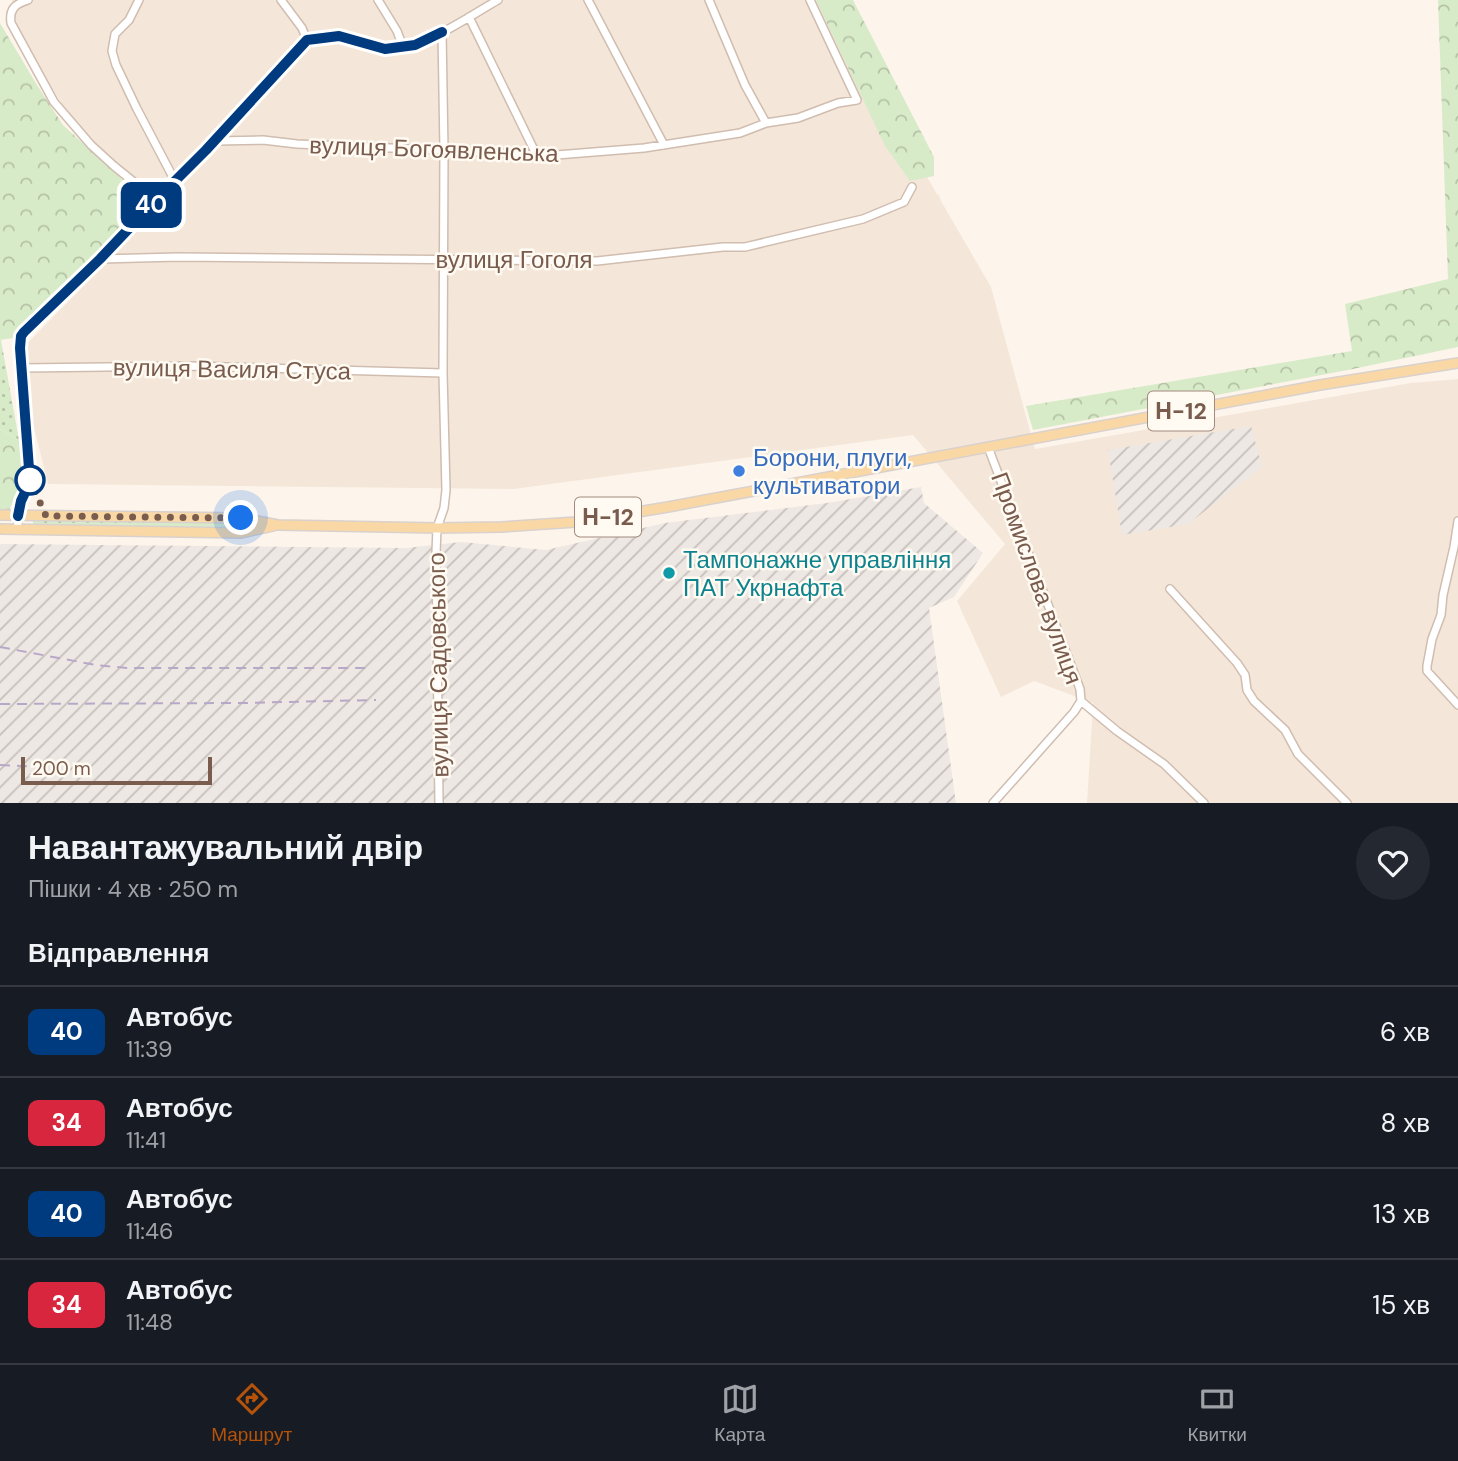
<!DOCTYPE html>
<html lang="uk">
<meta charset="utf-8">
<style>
body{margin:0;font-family:"DM Sans",sans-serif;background:#242831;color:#f1f3f6;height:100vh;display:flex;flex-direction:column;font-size:26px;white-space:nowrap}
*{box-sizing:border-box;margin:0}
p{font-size:23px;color:#9ea1a6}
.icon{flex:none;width:38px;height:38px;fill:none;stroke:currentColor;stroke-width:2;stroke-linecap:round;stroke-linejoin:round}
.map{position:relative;height:803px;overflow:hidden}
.panel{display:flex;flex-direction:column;background:#171b24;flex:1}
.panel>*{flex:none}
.badge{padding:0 14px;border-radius:10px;font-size:24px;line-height:46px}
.scale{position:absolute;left:21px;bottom:18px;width:191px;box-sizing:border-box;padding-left:7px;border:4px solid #795c4d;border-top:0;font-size:19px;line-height:24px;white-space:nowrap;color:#795c4d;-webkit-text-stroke:5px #fffaf2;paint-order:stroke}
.you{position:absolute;width:35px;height:35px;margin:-18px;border:5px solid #fff;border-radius:50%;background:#1a73e8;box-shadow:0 0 0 10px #1a73e833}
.map>.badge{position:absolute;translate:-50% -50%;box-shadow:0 0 0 4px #fff}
h2{padding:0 28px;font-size:26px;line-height:63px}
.round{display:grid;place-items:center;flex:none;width:74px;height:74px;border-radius:37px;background:#242831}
.headline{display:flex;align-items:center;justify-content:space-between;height:119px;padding:0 28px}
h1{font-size:33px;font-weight:600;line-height:52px}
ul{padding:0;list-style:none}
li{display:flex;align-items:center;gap:21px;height:91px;padding:0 28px;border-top:2px solid #363941}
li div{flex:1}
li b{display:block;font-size:26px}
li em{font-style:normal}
li .badge{min-width:77px;font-weight:700;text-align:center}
.dock{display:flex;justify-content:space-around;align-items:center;height:98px;border-top:2px solid #363941;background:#171b24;font-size:19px;color:#9ea1a6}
.dock a{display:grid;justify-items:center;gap:4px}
.dock .active{color:#b45309}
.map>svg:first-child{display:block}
.residential{fill:#f4e7d9}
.industrial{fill:url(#industrial-furrows)}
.grass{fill:url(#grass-dots)}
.forest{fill:url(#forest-crowns)}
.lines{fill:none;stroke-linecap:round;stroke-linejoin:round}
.minor-casing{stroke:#d0bdb0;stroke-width:10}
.major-casing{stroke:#d9d1cd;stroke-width:12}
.minor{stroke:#fff;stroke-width:7}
.major{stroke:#fad8a5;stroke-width:9}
.rail{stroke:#b8a8c8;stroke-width:2;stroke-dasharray:10 7;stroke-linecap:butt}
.line-casing{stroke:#fff;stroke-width:16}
.line{stroke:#003b80;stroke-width:10}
.walk{stroke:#795c4d;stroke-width:7;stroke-dasharray:0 12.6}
.shop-dot{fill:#3f7fe0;stroke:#fffaf2;stroke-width:2.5}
.stop-dot{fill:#fff;stroke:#003b80;stroke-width:3.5}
.culture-dot{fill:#0f9aa8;stroke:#fffaf2;stroke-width:2.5}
.labels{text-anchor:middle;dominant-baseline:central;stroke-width:5;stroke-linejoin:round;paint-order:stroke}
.shield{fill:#fffaf2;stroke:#a18b7e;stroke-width:2}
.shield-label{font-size:23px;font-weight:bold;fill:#795c4d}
.street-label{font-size:24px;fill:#795c4d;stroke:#fffaf2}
.shop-label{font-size:24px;fill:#366cbe;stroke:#fffaf2;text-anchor:start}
.culture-label{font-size:24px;fill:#0d838f;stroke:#fffaf2;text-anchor:start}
</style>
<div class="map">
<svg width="1458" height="803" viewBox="0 0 1458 803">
<defs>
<pattern id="industrial-furrows" width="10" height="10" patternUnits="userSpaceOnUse" patternTransform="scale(1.75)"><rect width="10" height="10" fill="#eee8e4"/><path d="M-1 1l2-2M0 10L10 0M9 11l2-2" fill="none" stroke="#c6bfbb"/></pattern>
<pattern id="grass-dots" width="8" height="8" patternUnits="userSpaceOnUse" patternTransform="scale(1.75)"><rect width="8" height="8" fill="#d8ebc9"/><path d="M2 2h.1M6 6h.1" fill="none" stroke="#b4c2a5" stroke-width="1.8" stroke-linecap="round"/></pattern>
<pattern id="forest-crowns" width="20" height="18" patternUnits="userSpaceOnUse" patternTransform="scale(1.75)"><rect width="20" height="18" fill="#d8ebc9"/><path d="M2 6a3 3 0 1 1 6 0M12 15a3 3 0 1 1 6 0" fill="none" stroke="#b4c2a5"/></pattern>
</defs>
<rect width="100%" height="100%" fill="#fdf5eb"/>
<path class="residential" d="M12,0H823L937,194L939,195L941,201L991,287L1035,449L1411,383L1458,379V803H1087L1093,703L1034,681L1001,697L957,601L1005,544L913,435L514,489L48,484L16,355L164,203L95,144L72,119L46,79L12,18Z"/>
<path class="industrial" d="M1251,426L1262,467L1188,524L1122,535L1108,450Z
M921,487L924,503L983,553L954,597L929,608L956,803H0V544L406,548L461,542L546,550L665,523L827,503Z"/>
<path class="grass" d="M0,340H1L19,440L0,429Z
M33,520L234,522V527L33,526Z"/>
<path class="forest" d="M816,0H853L934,157V176L910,181L885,146Z
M1438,0H1458V347L1348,370L1033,430L1026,406L1352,351L1345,304L1448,279Z
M0,23L37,85L63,125L139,195L140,204L116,253L32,335L0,340Z
M0,429L19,440L24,480L9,510H0Z"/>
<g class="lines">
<defs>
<path id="minor" d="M28,0C15,4 9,9 11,23L54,102L91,145L114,166L156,200
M139,0L129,20L115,34L112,51L116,65L137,109L175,181
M281,0L302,28L307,40
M378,0L397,31L403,47
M588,0L664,145
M709,0L745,85L766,123
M469,17L537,156
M216,141L263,140L297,144L484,152L544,156L644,148L740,133L766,123L798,118L838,103L857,100L810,0
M100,259L178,257L597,261L723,247H745L863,219L904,202L912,187
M22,368L190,366L443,373
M988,447L1080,689L1081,701L1074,712L993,803
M1458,521L1454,547L1443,595L1441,615L1432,639L1427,666V671L1458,705
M17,530L21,501L30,483L20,348L21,336L24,332L100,259L156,200L206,150L307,40C317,39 329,35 339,36C355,37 370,48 386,49C421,51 468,17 498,0
M1170,589L1237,663L1245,675L1247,690L1254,701L1285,730L1298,754L1347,803
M1081,701L1117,731L1164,764L1204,803
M439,803L436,553L437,528L444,508L446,490L443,373L444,151L442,31"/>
<path id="major" d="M0,515L241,518L278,525L437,528L501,527L576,522L668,507L1320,385L1458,363
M0,529L241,533L273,526"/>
</defs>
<use href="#minor" class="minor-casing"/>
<use href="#major" class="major-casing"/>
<use href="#minor" class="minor"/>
<use href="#major" class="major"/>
<path class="rail" d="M0,647L96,665L127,668H366
M0,704L243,703L376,700
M0,765L40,767"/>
</g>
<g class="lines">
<defs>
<path id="line" d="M18,516L21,501L30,482L20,348L21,336L24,332L100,259L156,200L206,150L307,40L339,36L385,49L415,45L442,32"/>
</defs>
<use href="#line" class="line-casing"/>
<use href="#line" class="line"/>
<path class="walk" d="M30,480L46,516L241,518"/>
</g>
<circle class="shop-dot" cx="739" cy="471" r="7"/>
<circle class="stop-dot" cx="30" cy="480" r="14"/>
<circle class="culture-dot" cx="669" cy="573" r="7"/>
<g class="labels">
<g class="shield">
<rect x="1148" y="391.5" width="66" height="39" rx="5"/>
<rect x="575" y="497.5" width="66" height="39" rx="5"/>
</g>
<g class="shield-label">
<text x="1181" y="411">Н-12</text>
<text x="608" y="517">Н-12</text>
</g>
<g class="street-label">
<text transform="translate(434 149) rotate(2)">вулиця Богоявленська</text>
<text x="514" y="259">вулиця Гоголя</text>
<text transform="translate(232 369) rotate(1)">вулиця Василя Стуса</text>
<text transform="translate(1037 578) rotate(70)">Промислова вулиця</text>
<text transform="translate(438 665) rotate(-91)">вулиця Садовського</text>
</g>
<g class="shop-label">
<text x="753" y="457">Борони, плуги,<tspan x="753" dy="28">культиватори</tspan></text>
</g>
<g class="culture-label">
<text x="683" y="559">Тампонажне управління<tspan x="683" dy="28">ПАТ Укрнафта</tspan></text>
</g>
</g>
</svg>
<div class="scale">200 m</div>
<div class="you" style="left:241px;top:518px"></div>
<b class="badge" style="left:151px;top:205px;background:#003b80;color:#fff">40</b>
</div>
<section class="panel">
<div class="headline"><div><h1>Навантажувальний двір</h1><p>Пішки · 4 хв · 250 m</p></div><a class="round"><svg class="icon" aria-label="heart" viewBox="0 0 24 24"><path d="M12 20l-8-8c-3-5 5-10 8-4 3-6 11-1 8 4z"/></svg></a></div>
<h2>Відправлення</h2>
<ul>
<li><span class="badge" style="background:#003b80;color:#fff">40</span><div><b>Автобус</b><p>11:39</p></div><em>6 хв</em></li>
<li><span class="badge" style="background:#d7263d;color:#fff">34</span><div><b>Автобус</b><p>11:41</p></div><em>8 хв</em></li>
<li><span class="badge" style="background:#003b80;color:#fff">40</span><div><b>Автобус</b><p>11:46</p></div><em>13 хв</em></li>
<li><span class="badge" style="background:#d7263d;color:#fff">34</span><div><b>Автобус</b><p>11:48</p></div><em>15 хв</em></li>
</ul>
</section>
<nav class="dock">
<a class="active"><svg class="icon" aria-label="directions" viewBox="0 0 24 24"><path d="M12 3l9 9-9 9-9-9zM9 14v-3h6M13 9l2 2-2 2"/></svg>Маршрут</a>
<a><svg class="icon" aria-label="map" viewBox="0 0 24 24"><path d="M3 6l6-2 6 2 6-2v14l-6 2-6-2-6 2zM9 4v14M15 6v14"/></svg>Карта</a>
<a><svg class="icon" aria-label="tickets" viewBox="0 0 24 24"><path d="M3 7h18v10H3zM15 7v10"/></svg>Квитки</a>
</nav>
